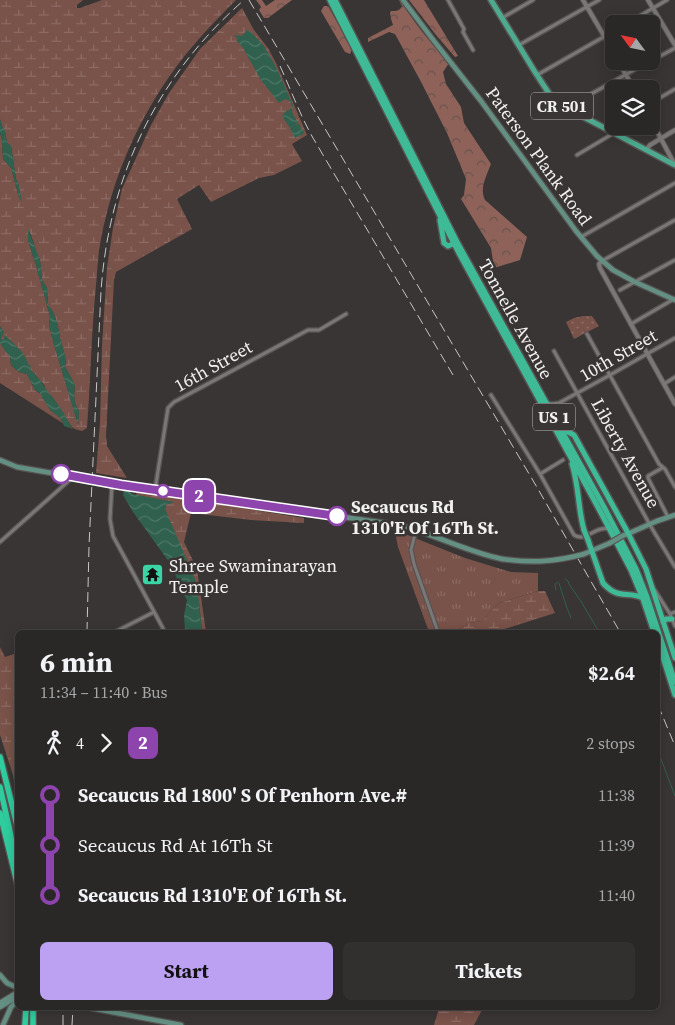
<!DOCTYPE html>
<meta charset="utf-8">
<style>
body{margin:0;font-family:"Source Serif 4",serif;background:#32302f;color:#f1f3f6;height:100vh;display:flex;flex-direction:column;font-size:19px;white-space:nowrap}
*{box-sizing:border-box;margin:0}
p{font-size:16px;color:#a5a6a7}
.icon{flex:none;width:28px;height:28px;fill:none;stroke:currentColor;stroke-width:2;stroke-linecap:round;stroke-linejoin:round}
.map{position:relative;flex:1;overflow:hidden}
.panel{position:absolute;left:15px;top:630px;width:645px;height:380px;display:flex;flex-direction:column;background:#2a2827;border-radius:8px;box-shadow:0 2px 12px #0003,0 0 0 1px #464444}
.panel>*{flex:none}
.badge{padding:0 10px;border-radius:8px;font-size:18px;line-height:32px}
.needle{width:32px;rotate:303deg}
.fabs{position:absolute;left:605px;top:15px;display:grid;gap:10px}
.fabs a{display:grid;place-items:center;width:55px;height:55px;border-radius:8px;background:#2a2827;box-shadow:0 2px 12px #0003,0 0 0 1px #464444;font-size:25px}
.map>.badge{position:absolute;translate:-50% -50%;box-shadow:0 0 0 2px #fff}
.legs{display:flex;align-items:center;gap:8px;height:55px;padding:0 25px;font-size:16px}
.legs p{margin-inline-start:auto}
.summary{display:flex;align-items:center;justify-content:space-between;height:85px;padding:0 25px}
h1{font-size:28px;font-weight:700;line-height:38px}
.action{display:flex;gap:10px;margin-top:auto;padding:10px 25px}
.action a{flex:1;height:58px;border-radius:8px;background:#bca0f2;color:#111;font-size:20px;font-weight:700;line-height:58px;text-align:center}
.action a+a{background:#32302f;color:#f1f3f6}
ul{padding:0 25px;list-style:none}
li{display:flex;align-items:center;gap:18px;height:50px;font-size:19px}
li i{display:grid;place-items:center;width:8px;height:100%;margin:0 6px;background:currentColor}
li i::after{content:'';width:12px;height:12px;margin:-6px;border:4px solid;border-radius:50%;background:#2a2827}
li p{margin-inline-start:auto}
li:first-child i{background:linear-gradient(#0000 50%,currentColor 0)}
li:last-child i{background:linear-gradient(currentColor 50%,#0000 0)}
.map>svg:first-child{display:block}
.grass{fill:url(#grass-tufts)}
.forest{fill:url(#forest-crowns)}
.wetland{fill:url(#wetland-marsh);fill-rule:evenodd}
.park{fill:url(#park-dots)}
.water{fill:url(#water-waves)}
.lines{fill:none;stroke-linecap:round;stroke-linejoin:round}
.stream{stroke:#30604e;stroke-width:1}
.minor-casing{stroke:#565453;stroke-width:5.5}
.tertiary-casing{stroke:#565453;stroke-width:6}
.secondary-casing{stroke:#565453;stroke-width:7}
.primary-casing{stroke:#565453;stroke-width:8}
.trunk-casing{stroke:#565453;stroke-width:8}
.motorway-casing{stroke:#565453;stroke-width:8}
.minor{stroke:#7b7777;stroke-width:3}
.tertiary{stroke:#7b7777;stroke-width:4}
.secondary{stroke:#649083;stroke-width:4.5}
.primary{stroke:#4daa8e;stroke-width:5}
.trunk{stroke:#3ebb96;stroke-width:5}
.motorway{stroke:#2fcc9e;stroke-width:5.5}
.rail{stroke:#c8c7c6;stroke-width:1;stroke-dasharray:10 5;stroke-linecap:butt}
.secondary-bridge-casing{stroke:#565453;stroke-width:7;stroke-linecap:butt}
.trunk-bridge-casing{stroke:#565453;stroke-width:8;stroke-linecap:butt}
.secondary-bridge{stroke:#649083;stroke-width:4.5}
.trunk-bridge{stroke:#3ebb96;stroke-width:5}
.line-1-casing{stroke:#fff;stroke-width:11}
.line-1{stroke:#8e44ad;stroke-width:8}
.stop-1-dot{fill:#fff;stroke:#8e44ad;stroke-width:2.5}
.labels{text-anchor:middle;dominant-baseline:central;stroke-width:5;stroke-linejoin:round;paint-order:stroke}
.shield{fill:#383534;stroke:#bab9b8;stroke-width:1}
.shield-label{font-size:16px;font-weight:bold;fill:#f2f1f0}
.street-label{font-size:18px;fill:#f2f1f0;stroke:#383534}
.stop-label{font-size:18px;font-weight:bold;fill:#f2f1f0;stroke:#383534;text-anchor:start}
.poi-label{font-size:18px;fill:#f2f1f0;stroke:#383534;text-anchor:start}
</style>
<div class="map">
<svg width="675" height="1025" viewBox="0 0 675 1025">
<defs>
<pattern id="grass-tufts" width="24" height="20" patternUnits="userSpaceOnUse" patternTransform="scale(1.25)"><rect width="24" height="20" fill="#795249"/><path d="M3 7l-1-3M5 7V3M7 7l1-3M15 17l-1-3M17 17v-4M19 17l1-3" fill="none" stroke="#8c6b64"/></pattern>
<pattern id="forest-crowns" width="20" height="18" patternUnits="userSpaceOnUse" patternTransform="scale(1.25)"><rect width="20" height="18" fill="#8e6258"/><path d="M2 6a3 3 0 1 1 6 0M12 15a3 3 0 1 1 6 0" fill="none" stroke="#68544f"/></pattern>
<pattern id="wetland-marsh" width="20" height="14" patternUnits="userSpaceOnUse" patternTransform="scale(1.25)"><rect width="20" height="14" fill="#795249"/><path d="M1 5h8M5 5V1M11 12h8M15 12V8" fill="none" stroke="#8c6b64"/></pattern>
<pattern id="park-dots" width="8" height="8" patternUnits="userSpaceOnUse" patternTransform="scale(1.25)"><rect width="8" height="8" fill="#795249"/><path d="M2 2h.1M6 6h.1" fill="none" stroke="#8c6b64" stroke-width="1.8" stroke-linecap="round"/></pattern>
<pattern id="water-waves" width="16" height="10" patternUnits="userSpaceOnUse" patternTransform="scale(1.25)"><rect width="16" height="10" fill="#30604e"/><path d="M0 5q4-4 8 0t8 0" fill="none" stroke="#4e7768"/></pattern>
</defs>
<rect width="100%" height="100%" fill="#383534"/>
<path class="grass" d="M395,532L405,534L465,558L511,572L538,573V591L499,603L482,621L469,623L455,632H429L398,547Z"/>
<path class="forest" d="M256,0H262L266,6L275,0H292L268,18H264L259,10L261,7Z
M399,0H400C414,23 431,43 449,63L443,72L446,84L461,107L464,123L491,164C487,175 479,188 485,200L527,237L520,260L494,268L491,248L461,199L464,195L466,179L447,133L420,80L395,34L389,32L368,42V38L393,25L391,19L390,13L391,11C396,11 400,11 402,6Z
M409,0H424L458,56L455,57L436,35Z
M324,6H328L351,47L352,49L350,54L345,52L321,11Z"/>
<path class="wetland" d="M0,0H83L77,5V8H80L102,0H236C212,24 188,49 169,77C133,129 109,188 99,251C97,270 96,289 94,308C91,348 90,388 87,428L82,431C79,430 75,430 72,427C65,418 60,407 53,398C51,395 47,392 45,389C45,388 45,386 44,385C41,380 35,376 31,370C24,357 18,345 5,337L3,340L1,339L3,331L0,326V133L2,140L3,159L11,168L19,197V186L16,179L11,146L7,143L5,132L2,126L0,119ZM28,230L31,235L36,251L40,260L42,280L47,288L48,304L54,314L58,326L60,338L65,356L66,365H64L75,385L74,395L75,403L79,411L78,424L53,341L49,325L50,316L38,273L36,264L34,260L28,240Z
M242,8L254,30L268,48L276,63L307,135L292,144L302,161L274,175L259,178L211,202L199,185L177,199L192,229L116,272L114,280L106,436L107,446L127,478L96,473L100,423L102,345L107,267L113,228L122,189L150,127L169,93L200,49Z
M0,343L10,356L11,365L19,372L27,374L35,390L42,395L51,411L58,415L64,424L0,383Z
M137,491L304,518V523L251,520L191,513L184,542L197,569L206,632H202L199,602L165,509L166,505L172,502L136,496Z
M538,591H545L555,613L495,632H455L469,623L482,621L499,603Z
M0,647L5,657L17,653V798L13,775L0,735Z
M439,1008H483L474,1025H434Z"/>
<path class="park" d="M583,316H592L599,326L574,339L566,322L574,318Z"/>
<path class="water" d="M247,30L251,32L264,46L276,67L293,105L292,112L298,123L295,125L299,124L304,133L301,136L299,133V136L295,138L290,129L293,126L290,128L282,116L287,110L288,111L292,107L290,101L285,99L279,103L261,80L243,48L237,41V38L234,35L242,36Z
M0,119L2,126L5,131L7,143L11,146L16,179L19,186L22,202L19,197L11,168L3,159L2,140L0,133Z
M28,229L40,260L42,280L47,288L48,304L54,314L58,326L60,338L65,356L66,366L64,365L75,385L74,395L75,403L79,411L78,425L53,341L49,325L50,316L38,273L36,264L34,260L28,240Z
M0,326L4,332L1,339L3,340L5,335L23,353L29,365L31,366L30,368L32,372L35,373L36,377L39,378C45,389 53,398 61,409C66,416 68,423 73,429L64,426C61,416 58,417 51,411C47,406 46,402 42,398V395L34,389C33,383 28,379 27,374L19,372L11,365L10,356L5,351L0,343Z
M124,489L130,491L132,494L174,502L166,505L165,509L195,579L199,602L202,632H185L184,615L187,600L181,590L172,566L133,512L123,495Z"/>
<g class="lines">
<path class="stream" d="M565,579L568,581L569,584L582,603L599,632
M559,583C563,595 566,607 571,618
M556,590L555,584L558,582
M658,751L675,796"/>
<defs>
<path id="minor" d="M448,0L464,29L463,32L473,50
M502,18L533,0
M626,24L667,0
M519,45L599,0
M651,61L675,48
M537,75L614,31
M651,103L675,89
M566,108L650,61
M608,130L614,125
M577,155L614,133
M581,237L675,183
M602,261L675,220
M620,290L675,260
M631,324L674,299
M587,334L659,464L665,469L675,487
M554,351L650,525L675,567
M664,384L675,377
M491,395L540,474L574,535C586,543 595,525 610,529
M546,403L552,404L559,403L610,375L675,338
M662,468L648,476V478L668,517
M540,474L563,460
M112,484L110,519L113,536L165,632
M155,490L168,408L174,402L308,330H319L346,314
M416,530L411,550L414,564L438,632
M0,542L73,477
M654,589L670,614L675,626
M670,614L675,612
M115,632L154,612"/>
<path id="tertiary" d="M583,0L614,53
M648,0L675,45
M618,61L634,89
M651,120L675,165
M646,150L650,145L675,130
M602,261L599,264L600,268L675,404"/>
<path id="secondary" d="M403,0L434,41L481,101L576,231L597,256L613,270L635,282L675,300
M0,460L17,467L121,485L399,525C434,534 467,552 502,559
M625,535L657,521L675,515
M584,554L610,543
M0,975L7,983L18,988
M0,1003L18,992
M0,1007L18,996
M91,1008L181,1025
M3,1025L11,1007L18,1000"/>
<path id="primary" d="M491,0L535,72L550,95L559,104L675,165"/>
<path id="trunk" d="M330,0L459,253L599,509L631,570L643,599L654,632
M335,0L457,242L604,507L636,569L647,597L675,682
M440,220L444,243L448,246L455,243
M562,429L574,435L628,533L646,569L675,658
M572,464C579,486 578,509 584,530
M588,540L603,583C619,601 627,590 643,598
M663,622L666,619H672
M658,642L675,695"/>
<path id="motorway" d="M0,757L18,829
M0,787L9,827L18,875
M0,813L18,886
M25,1025L26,1008
M33,1025V1008"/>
</defs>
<use href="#minor" class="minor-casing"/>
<use href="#tertiary" class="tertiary-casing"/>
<use href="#secondary" class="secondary-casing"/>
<use href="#primary" class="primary-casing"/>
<use href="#trunk" class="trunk-casing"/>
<use href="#motorway" class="motorway-casing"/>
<use href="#minor" class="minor"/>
<use href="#tertiary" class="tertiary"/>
<use href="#secondary" class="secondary"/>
<use href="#primary" class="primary"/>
<use href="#trunk" class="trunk"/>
<use href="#motorway" class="motorway"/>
<path class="rail" d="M249,0L538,489L620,632
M280,66C291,90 300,115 313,138L453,375
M87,632L89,546L101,291C109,176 157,76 244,0
M658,705L675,746
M63,1025V1008
M72,1025L73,1008"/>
<defs>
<path id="secondary-bridge" d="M610,543L624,535
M502,559C532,563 555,562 584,554"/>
<path id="trunk-bridge" d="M584,530L588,540"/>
</defs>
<use href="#secondary-bridge" class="secondary-bridge-casing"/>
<use href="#trunk-bridge" class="trunk-bridge-casing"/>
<use href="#secondary-bridge" class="secondary-bridge"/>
<use href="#trunk-bridge" class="trunk-bridge"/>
</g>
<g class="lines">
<defs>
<path id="line-1" d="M61,474L121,485L337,516"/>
</defs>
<use href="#line-1" class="line-1-casing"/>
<use href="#line-1" class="line-1"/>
</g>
<defs>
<symbol id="temple-square" viewBox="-11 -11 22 22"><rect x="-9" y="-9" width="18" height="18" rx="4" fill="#3ad4a5" stroke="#383534"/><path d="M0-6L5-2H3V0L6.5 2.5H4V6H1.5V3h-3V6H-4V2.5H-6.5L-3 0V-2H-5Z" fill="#111"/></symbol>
</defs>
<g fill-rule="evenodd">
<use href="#temple-square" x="140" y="562" width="25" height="25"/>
</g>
<g class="stop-1-dot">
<circle cx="61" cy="474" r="9"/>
<circle cx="163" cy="491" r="6"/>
<circle cx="337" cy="516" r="9"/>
</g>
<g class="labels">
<g class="shield">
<rect x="531" y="92.5" width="62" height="27" rx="4"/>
<rect x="533" y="403.5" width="42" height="27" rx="4"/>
</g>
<g class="shield-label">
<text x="562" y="106">CR 501</text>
<text x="554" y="417">US 1</text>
</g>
<g class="street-label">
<text transform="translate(539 156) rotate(54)">Paterson Plank Road</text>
<text transform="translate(516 319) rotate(61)">Tonnelle Avenue</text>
<text transform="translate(618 355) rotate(-30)">10th Street</text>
<text transform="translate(213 366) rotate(-29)">16th Street</text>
<text transform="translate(626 453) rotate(61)">Liberty Avenue</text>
</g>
<g class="stop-label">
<text x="351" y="506">Secaucus Rd<tspan x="351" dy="21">1310'E Of 16Th St.</tspan></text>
</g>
<g class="poi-label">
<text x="169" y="565">Shree Swaminarayan<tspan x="169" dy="21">Temple</tspan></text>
</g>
</g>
</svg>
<div class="fabs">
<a><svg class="needle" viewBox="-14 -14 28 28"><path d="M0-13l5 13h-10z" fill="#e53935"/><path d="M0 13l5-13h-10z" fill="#a5a6a7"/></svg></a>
<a><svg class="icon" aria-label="layers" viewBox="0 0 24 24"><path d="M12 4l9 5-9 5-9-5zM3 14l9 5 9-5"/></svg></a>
</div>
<b class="badge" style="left:199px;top:496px;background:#8e44ad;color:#fff">2</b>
<section class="panel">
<div class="summary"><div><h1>6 min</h1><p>11:34 – 11:40 · Bus</p></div><b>$2.64</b></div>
<div class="legs"><svg class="icon" aria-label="walk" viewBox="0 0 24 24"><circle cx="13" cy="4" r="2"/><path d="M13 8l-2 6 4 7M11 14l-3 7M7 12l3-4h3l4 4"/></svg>4<svg class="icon" aria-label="forward" viewBox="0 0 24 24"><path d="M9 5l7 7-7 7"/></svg><b class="badge" style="background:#8e44ad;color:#fff">2</b><p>2 stops</p></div>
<ul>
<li><i style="color:#8e44ad"></i><b>Secaucus Rd 1800' S Of Penhorn Ave.#</b><p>11:38</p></li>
<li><i style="color:#8e44ad"></i><span>Secaucus Rd At 16Th St</span><p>11:39</p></li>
<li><i style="color:#8e44ad"></i><b>Secaucus Rd 1310'E Of 16Th St.</b><p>11:40</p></li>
</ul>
<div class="action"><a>Start</a><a>Tickets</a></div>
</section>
</div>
